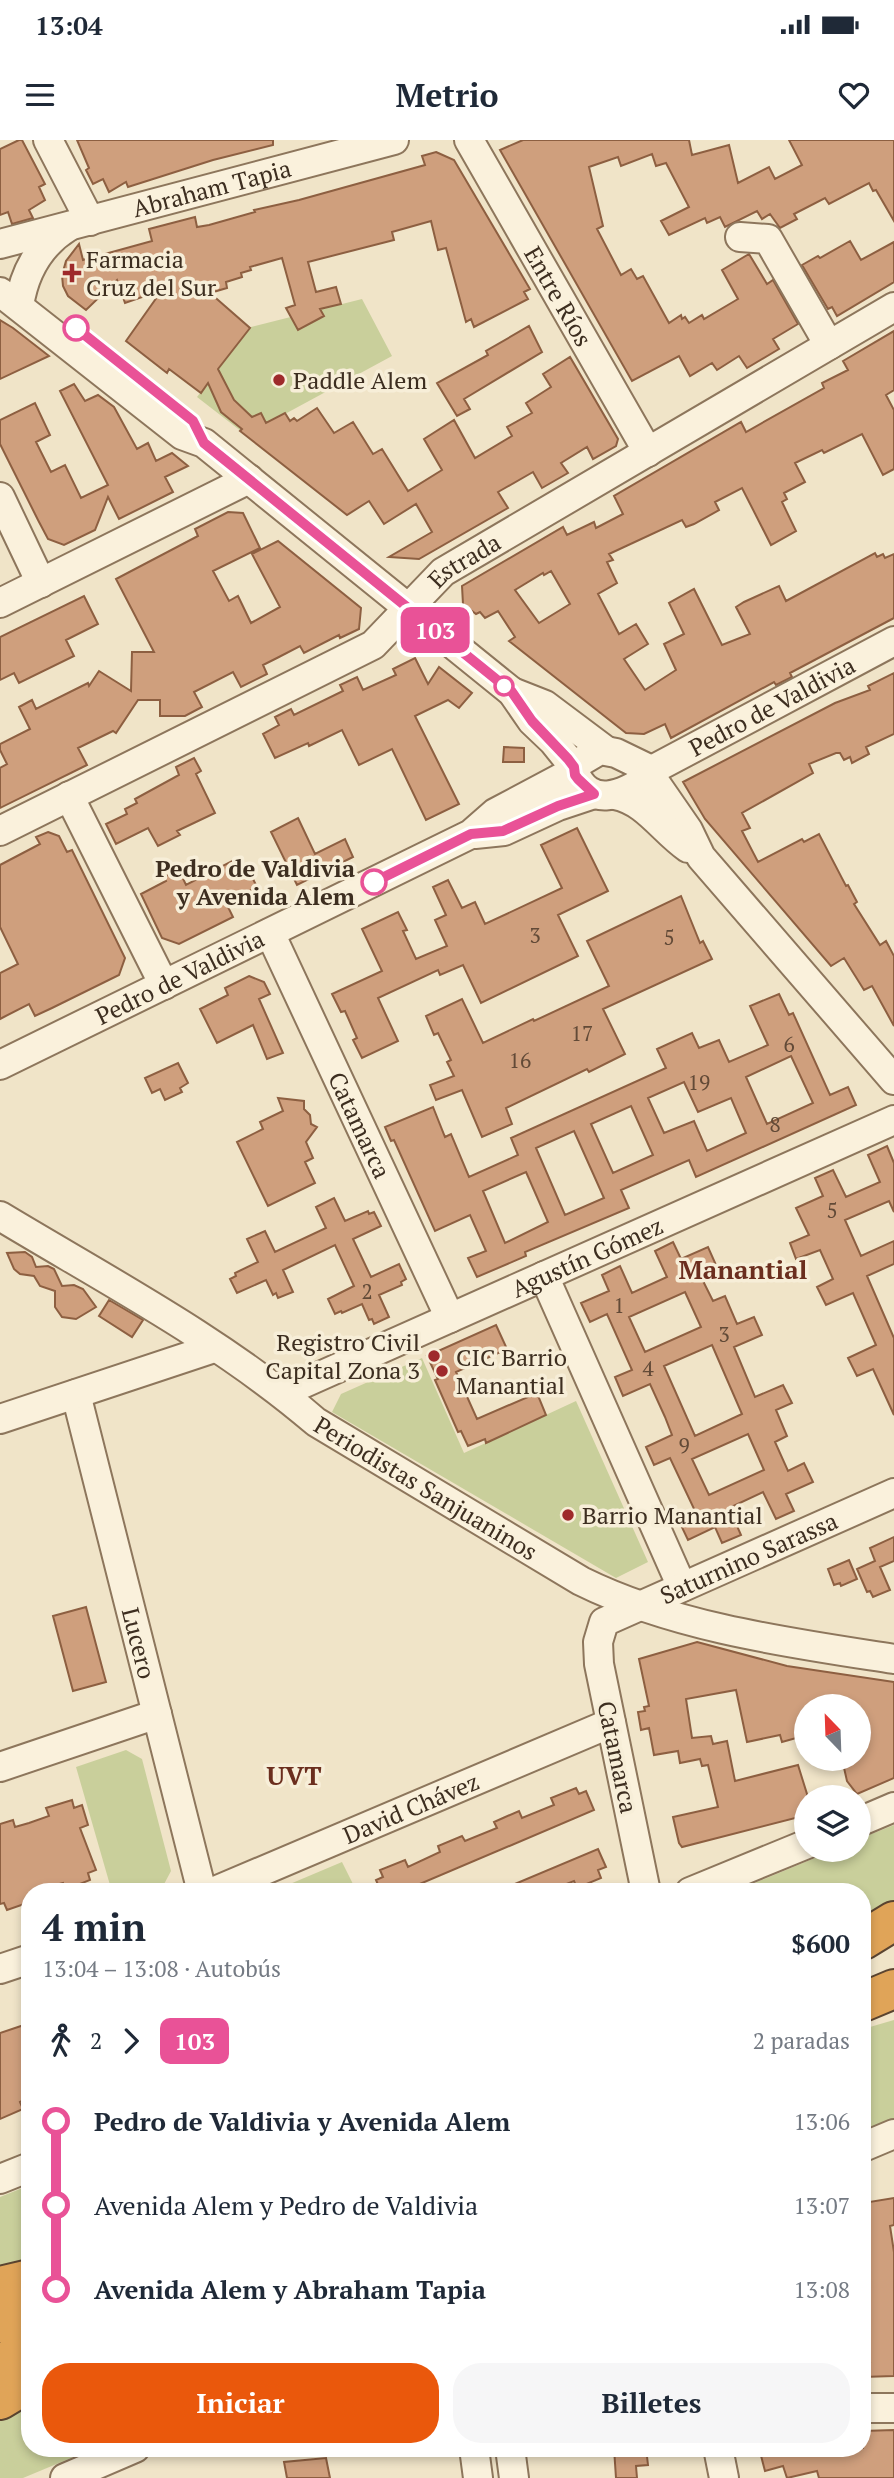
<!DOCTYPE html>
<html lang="es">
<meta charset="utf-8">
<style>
body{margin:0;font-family:"PT Serif",serif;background:#f6f6f7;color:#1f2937;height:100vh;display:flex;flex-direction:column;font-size:26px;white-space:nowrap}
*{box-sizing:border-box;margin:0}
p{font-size:23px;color:#747a83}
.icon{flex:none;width:38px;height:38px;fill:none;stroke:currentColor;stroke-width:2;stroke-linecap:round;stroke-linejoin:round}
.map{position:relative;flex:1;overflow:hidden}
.drawer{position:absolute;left:21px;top:1743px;width:850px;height:574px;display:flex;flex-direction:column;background:#fff;border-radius:28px;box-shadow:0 4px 10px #0003}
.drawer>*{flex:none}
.badge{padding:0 14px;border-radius:10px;font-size:24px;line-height:46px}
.needle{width:46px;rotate:337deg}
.controls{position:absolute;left:794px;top:1554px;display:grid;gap:14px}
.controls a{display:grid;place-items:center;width:77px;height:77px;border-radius:50%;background:#fff;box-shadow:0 4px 10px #0003;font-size:35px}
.map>.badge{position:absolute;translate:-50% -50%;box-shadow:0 0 0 4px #fff}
.legs{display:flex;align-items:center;gap:10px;height:77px;padding:0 21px;font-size:23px}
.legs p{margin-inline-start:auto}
.summary{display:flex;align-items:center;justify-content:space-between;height:119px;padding:0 21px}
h1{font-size:38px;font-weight:800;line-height:52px}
.cta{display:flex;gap:14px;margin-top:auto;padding:14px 21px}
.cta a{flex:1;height:80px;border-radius:28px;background:#ea580c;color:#fff;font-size:28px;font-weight:800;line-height:80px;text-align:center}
.cta a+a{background:#f6f6f7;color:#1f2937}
ul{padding:0 21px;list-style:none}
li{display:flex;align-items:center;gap:24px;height:84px;font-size:26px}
li i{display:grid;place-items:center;width:10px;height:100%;margin:0 9px;background:currentColor}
li i::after{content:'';width:18px;height:18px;margin:-9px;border:5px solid;border-radius:50%;background:#fff}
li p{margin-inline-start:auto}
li:first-child i{background:linear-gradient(#0000 50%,currentColor 0)}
li:last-child i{background:linear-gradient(currentColor 50%,#0000 0)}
.status{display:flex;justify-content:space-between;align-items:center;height:49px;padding:0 35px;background:#fff;direction:ltr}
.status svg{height:19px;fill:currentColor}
header{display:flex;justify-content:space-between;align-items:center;height:91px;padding:0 21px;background:#fff;font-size:32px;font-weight:800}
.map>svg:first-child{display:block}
.green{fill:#c9cf9b}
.building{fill:#cf9f7d;stroke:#8d5f41;stroke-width:2;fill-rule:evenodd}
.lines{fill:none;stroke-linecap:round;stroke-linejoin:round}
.minor-casing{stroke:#8d765c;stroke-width:32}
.highway-casing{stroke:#5b4430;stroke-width:42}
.minor{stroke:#faf1dc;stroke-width:28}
.highway{stroke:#e0a458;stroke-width:38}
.line-1-casing{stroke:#fff;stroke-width:16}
.line-1{stroke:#e95297;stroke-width:10}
.poi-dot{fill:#9e2a2b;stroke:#f7eed8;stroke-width:2.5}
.stop-1-dot{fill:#fff;stroke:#e95297;stroke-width:3.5}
.labels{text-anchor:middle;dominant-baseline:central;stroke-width:7;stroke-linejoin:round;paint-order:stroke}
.number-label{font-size:21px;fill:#624a37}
.street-label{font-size:24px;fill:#3d2e20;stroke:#f7eed8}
.poi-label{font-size:24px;fill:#3d2e20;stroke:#f7eed8;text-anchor:start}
.stop-label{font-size:24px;font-weight:bold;fill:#3d2e20;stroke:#f7eed8;text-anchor:end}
.neighbourhood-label{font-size:26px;font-weight:bold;fill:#6b2e1e;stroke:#f7eed8}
</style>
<div class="status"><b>13:04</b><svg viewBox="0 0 49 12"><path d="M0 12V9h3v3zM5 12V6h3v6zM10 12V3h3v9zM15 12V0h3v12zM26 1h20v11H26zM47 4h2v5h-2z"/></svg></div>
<header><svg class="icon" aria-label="menu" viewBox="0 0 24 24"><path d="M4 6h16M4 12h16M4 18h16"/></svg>Metrio<svg class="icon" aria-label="heart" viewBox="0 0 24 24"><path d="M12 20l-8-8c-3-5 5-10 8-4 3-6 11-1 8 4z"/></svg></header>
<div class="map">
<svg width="894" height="2338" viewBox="0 0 894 2338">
<rect width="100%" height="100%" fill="#f0e4c8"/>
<path class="green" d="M362,159L392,216L246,295L197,257L251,187Z
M422,1218L464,1313L576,1261L648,1422L616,1438L332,1272L341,1254Z
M126,1610L142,1619L171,1731L162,1748L151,1752H112L76,1627Z
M894,1685V1767L863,1785V1752H733L834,1710H859V1699Z
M342,1722L357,1752H271Z
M894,1880V1979L863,1992V1889Z
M30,2045V2125L0,2132V2057Z
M30,2257V2308H95L23,2338H0V2275Z"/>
<path class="building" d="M19,0H22L45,44L39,47L45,60L29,70L33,78L12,84L8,72L0,75V9Z
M77,0H273V5L213,20L128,47L126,42L109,52L103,39L93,44L86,30L89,28Z
M523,0H689L692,15L729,5L738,43L769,27L775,39L802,25L789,0H894V81L876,50L873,51L869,43L829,64L825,58L794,74L797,79L780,88L770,74L762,79L757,71L725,87L720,77L707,83L705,78L669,95L661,81L689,67L666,23L656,26L652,14L621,26L618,17L589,27L603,86L597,89L621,135L631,129L637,139L643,136L669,183L681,175L682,179L685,177L689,183L702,175L704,179L738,159L722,130L749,114L767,144L773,140L798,184L773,199L779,209L747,228L739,216L717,230L712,223L690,236L679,216L632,241L500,10Z
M436,12L454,20L530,149L524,152L528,159L474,187L471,179L466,182L446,108L438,110L431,81L392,92L394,100L308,122L316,152L336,147L341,164L320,169L324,176L298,190L286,168L295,165L282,118L250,127L251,130L241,133L242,137L226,142L227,148L210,153L250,188L218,229L234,260L252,277L261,273L266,283L285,273L290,281L294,278L297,281L317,268L334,293L353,282L373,314L382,309L408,351L442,330L424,299L454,280L475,318L512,296L507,287L532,273L526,263L551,247L543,234L570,217L618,299L616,306L593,319L587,307L561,323L568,333L542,348L533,332L498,352L508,368L419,419L389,417L432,392L416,364L384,384L369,361L347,375L240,291L242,289L221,272L208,243L201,253L169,229L167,233L126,201L162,150L125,163L117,140L86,170L68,156L63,146L62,135L66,121L79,104L83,120L152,101L149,89L195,77L197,87L209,85L255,72L254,70L299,60L425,25L422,16Z
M850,101L861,120L894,102V142L837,176L832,167L828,169L802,125L818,116L820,118Z
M0,180L13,188L49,216L0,239Z
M529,186L542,212L464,259L470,269L457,276L437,243L488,215L486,211Z
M894,191V250L886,255L894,270V329L883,335L862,294L824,313L822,310L795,323L805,342L784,353L787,359L782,362L796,391L771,405L742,348L715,362L719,370L694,384L686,387L682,380L609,414L613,420L607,422L617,443L598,454L619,494L636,484L648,504L624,519L645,550L676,530L664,504L684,494L669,463L694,449L722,505L750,494L736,467L744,462L779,446L786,461L875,413L877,417L883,414L885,418L894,414V478L790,533L792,537L776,545L774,542L671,598L665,584L644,594L626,593L509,501L515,497L498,471L485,478L480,472L476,474L463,464L462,446L563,387L567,395L594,382L596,388L623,374L614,356L741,282L746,292L824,248L822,243L848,230L843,221ZM551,431L570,464L539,483L515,450L543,433L544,435Z
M74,244L85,261L98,255L114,267L137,309L148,303L156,321L172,313L188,326L165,337L173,352L119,379L108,357L95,390L64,405L48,399L38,380L0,304V280L35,263L50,295L36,302L51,332L65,325L81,358L108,345L60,251Z
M228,372L243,373L260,408L213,431L229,461L238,456L251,483L280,467L252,414L278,401L361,468L359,489L340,498L339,495L304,513L300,506L277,518L263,525L267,534L241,547L233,532L194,552L202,567L185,576H160V560H138L116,593L113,591L78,608L87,625L0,668V628L7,624L0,610V604L30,589L19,567L32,560L36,569L88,543L89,546L99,531L131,551L132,512H154L116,439L198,396L195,389Z
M84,456L98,484L66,500L74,516L19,543L14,533L0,540V497Z
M415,518L428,544L439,527L472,553L459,568L448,560L415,576L459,664L426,680L392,609L359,625L342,590L309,606L308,603L275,618L263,594L279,585L275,577L291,569L294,575L343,551L340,545L357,537L363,550L396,535L393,529Z
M894,533V594L866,607L869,614L852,623L850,617L844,620L840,613H836L809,624L813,633L742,673L750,688L742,691L758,722L802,699L804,702L819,694L846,746L848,745L857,762L854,764L880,805L886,801L894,816V886L872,846L864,850L844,818L831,826L705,679L683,642L835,563L870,550L868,546Z
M504,607L524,608V622H503Z
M194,618L201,631L196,634L215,673L177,691L180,695L158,706L148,688L116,704L106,684L127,674L125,669L137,663L135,659L179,635L176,627Z
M298,678L315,714L345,699L353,717L297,745L271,692Z
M577,688L608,751L558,775L578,816L481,863L463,825L440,835L438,830L378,858L398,901L362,918L353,900L357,898L345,871L341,872L332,854L382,831L362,789L398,772L407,790L403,791L416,819L447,806L435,780L446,775L433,747L448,740L462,768L475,762L485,784L562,748L541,705Z
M48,692L59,696L67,712L72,710L125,818L119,835L52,868L35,876L29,864L0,879V833L18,824L0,787V725L40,704L36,697Z
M236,719L241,728L246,725L257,747L226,763L233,777L179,804L162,798L141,754L166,741L164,737L179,730L186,745Z
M681,756L700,803L703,801L712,819L603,869L625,914L589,932L587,929L506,968L512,984L482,997L462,950L436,960L430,945L454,936L447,922L451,920L438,893L434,895L426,876L462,859L483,903L533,879L534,881L609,846L587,801Z
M249,836L264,842L270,854L259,859L283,913L267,919L253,885L217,903L200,869L228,855L225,848Z
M779,854L789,875L793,873L830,955L848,947L856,965L696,1037L689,1020L621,1050L629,1068L525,1112L526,1116L477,1137L468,1118L486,1111L470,1075L435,1091L394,1000L391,1001L385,987L433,967L445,997L451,994L469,1037L518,1015L511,998L666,928L657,909L692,893L699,908L719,900L729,922L768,905L750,866ZM791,916L813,963L767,984L746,937ZM684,942L698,972L731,958L746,993L707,1011L694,981L664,993L648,958ZM631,966L653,1015L613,1033L591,984ZM574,991L604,1058L565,1075L536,1008ZM526,1032L548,1082L505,1103L483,1051Z
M178,923L188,943L180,948L182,952L165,960L160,949L152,953L145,938Z
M278,958L304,961V969L310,975L311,984L317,987L306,1002L313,1018L305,1022L315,1043L268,1066L237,1002L263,989L260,982L283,971Z
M887,1006L894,1023V1072L889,1061L845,1080L861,1116L894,1101V1124L867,1136L894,1198V1275L873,1229L857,1236L848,1218L876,1205L853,1153L826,1165L817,1147L833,1139L820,1110L796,1119L790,1103L809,1095L796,1068L823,1056L815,1038L833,1030L846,1057L880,1042L868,1015Z
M334,1058L345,1081L368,1071L369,1074L374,1072L381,1086L353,1099L371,1137L399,1124L406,1139L401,1142L402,1145L379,1155L389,1177L374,1184L372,1179L369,1180L362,1164L342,1173L341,1171L335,1174L328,1159L354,1146L335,1105L283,1130L293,1152L278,1158L276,1153L273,1155L266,1140L237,1153L230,1139L236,1136L235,1133L258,1122L247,1099L265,1091L275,1112L326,1088L316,1067Z
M673,1102L681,1119L708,1107L716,1125L699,1133L713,1161L725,1156L737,1184L754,1177L762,1195L734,1207L755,1257L783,1245L792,1263L776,1270L787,1296L775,1302L788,1331L804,1323L813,1342L786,1354L794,1371L776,1379L763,1352L729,1368L741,1395L722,1403L715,1387L688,1400L679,1381L696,1373L670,1318L654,1325L646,1307L672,1295L665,1277L650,1244L623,1256L615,1237L632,1230L607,1174L590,1182L581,1163L609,1151L602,1135L620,1126L632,1153L667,1137L655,1111ZM685,1152L701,1187L645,1212L629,1177ZM712,1205L742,1274L695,1296L664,1226ZM748,1294L764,1330L709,1355L692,1319Z
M25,1112L32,1117L36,1127L48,1126L54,1129L62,1146L74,1145L83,1149L96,1167L76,1179L62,1177L55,1167V1151L40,1146L34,1136L20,1134L14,1129L7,1113Z
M109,1160L143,1180L132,1197L99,1176Z
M496,1185L507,1209L456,1232L477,1279L537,1253L546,1275L486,1303L485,1299L468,1306L461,1291L458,1292L435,1240L438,1239L427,1216Z
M894,1397V1421L880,1427L890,1450L873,1457L870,1451L867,1452L857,1429L875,1421L870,1408Z
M849,1420L857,1439L841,1446L840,1443L834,1445L828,1429Z
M86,1467L106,1542L73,1551L53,1476Z
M697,1502L787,1526L894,1542V1638L857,1654L847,1641L842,1619H859V1566H807V1595L782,1602L780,1595L747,1602L736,1550L686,1559L692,1598L711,1596L713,1604L727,1601L735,1641L798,1625L807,1654V1675L682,1707L679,1703L673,1677L718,1667L708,1625L702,1626L700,1619L680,1623L678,1611L654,1615L649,1588L641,1590L638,1572L645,1571L644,1567L649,1566L639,1519Z
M576,1648L579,1654L586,1651L594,1670L401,1752H381L376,1740L383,1737L380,1730L405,1720L408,1727L440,1712L438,1706L462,1696L465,1701L497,1688L494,1682L503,1678L519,1671L522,1678L554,1665L551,1658Z
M72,1660L74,1668L82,1665L88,1685L80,1688L96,1730L88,1733L90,1740L65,1750L63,1743L30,1752V1762L7,1770L4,1763L0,1764V1684L13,1680L15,1687L29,1683L49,1676L46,1668Z
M598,1709L606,1727L598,1730L601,1738L577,1748L574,1741L546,1752H496Z
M30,1883V1957L20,1962L23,1969L0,1979V1893Z
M894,2058V2085L890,2086L894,2112V2236L863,2237V2223L870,2222L863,2184V2063Z
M894,2290V2338H819L817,2331L787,2338L783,2326L765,2331L759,2308H863V2291Z
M614,2308H646L648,2325L636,2326L637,2338H616Z
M326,2318L330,2338H287L284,2322Z"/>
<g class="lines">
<defs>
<g id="minor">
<path d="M48,0L90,81"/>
<path id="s1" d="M469,0L648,312"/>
<path d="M740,97L768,99L829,205"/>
<path id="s2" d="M0,104L394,0"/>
<path d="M0,152L182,295L204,303L512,552L532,581L553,601L574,627"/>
<path d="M19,166C24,133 39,105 68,87"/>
<path d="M0,357L41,443"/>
<path d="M0,463L249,339"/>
<path d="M512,552L545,565L605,610"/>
<path d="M600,610L616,613L647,628L650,631L649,637C623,655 590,670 574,631L578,623Z"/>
<path id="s3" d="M650,631L894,501"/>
<path d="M650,635L688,690L701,717L894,940"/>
<path d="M615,655C646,661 662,690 688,708"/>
<path d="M69,656L164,845"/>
<path id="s4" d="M0,691L373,505L443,432L894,167"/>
<path d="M475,694L504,691L558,666L594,654"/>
<path id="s5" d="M270,793L450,1178"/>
<path id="s6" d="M0,925L471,694L495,673L574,631"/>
<path id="s7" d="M0,1076C106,1140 222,1201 316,1282L581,1441C676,1488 791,1503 894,1519"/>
<path d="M544,1136L682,1447"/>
<path id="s8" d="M282,1253L894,980"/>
<path id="s9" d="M76,1254L202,1752"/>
<path d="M0,1279L214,1208"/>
<path d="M0,1627L157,1574"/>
<path d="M859,1682L894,1667"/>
<path id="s10" d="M213,1752L611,1583"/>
<path id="s11" d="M646,1752L599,1524L598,1502L604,1482L894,1353"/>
<path d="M690,1752L807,1704"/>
<path d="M0,1829L30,1819"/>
<path d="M863,2007L894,1994"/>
<path d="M0,2039L30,2027"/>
<path d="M863,2268H894"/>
<path d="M474,2308L478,2338"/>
<path d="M510,2308L514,2338"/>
<path d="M718,2308L724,2338"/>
<path d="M65,2338L135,2308"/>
</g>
<path id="highway" d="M863,1800L894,1781
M863,1862L894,1849
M0,2146L30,2139
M0,2183L30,2171
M0,2223L30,2211
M0,2260L30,2242"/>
</defs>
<use href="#minor" class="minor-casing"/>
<use href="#highway" class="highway-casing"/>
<use href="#minor" class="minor"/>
<use href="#highway" class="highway"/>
</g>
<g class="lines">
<defs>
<path id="line-1" d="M76,188L193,281L204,303L512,552L532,581L568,619L574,627L575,635L578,639L594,654L558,666L503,691L471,694L374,742"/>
</defs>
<use href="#line-1" class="line-1-casing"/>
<use href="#line-1" class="line-1"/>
</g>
<g class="poi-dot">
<path d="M68.5 122.5h7v7h7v7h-7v7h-7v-7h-7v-7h7z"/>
<circle cx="279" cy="240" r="7"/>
<circle cx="434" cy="1216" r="7"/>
<circle cx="442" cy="1231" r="7"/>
<circle cx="568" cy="1375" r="7"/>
</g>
<g class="stop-1-dot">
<circle cx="76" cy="188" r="12"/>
<circle cx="504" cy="546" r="9"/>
<circle cx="374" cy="742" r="12"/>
</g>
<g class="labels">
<g class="number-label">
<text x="535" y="795">3</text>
<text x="669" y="797">5</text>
<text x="582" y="893">17</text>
<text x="789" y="904">6</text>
<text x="520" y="920">16</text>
<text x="699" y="942">19</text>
<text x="775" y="984">8</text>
<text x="832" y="1070">5</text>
<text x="367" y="1151">2</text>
<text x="619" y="1165">1</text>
<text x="724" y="1194">3</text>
<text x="648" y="1228">4</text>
<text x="684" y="1305">9</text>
</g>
<g class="street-label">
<text stroke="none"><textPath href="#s2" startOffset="219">Abraham Tapia</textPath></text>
<text stroke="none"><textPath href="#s1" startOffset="180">Entre Ríos</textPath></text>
<text stroke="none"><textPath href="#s4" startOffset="542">Estrada</textPath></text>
<text stroke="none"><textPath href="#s3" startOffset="138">Pedro de Valdivia</textPath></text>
<text stroke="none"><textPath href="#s6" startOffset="200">Pedro de Valdivia</textPath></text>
<text stroke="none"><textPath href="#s5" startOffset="212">Catamarca</textPath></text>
<text stroke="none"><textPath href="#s8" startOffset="334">Agustín Gómez</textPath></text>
<text stroke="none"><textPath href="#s7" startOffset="506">Periodistas Sanjuaninos</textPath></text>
<text stroke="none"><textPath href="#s11" startOffset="434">Saturnino Sarassa</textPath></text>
<text stroke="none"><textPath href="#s9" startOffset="257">Lucero</textPath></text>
<text transform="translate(618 1617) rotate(78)">Catamarca</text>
<text stroke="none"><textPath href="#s10" startOffset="215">David Chávez</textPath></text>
</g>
<g class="poi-label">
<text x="86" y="119">Farmacia<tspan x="86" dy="28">Cruz del Sur</tspan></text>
<text x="293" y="240">Paddle Alem</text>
<text x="420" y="1202" text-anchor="end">Registro Civil<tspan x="420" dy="28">Capital Zona 3</tspan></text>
<text x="456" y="1217">CIC Barrio<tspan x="456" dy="28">Manantial</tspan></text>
<text x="582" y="1375">Barrio Manantial</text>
</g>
<g class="stop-label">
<text x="355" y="728">Pedro de Valdivia<tspan x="355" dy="28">y Avenida Alem</tspan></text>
</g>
<g class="neighbourhood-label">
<text x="743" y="1129">Manantial</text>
<text x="294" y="1635">UVT</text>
</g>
</g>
</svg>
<div class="controls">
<a><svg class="needle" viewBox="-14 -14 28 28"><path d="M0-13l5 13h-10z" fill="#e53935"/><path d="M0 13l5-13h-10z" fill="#747a83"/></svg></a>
<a><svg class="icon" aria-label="layers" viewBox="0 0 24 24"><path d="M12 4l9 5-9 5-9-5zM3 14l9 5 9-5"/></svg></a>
</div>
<b class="badge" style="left:435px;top:490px;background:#e95297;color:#fff">103</b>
<section class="drawer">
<div class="summary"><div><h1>4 min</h1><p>13:04 – 13:08 · Autobús</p></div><b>$600</b></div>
<div class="legs"><svg class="icon" aria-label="walk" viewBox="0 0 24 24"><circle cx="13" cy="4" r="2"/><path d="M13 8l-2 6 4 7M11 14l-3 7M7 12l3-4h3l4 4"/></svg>2<svg class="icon" aria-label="forward" viewBox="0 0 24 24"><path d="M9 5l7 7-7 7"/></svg><b class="badge" style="background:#e95297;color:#fff">103</b><p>2 paradas</p></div>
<ul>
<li><i style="color:#e95297"></i><b>Pedro de Valdivia y Avenida Alem</b><p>13:06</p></li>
<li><i style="color:#e95297"></i><span>Avenida Alem y Pedro de Valdivia</span><p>13:07</p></li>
<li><i style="color:#e95297"></i><b>Avenida Alem y Abraham Tapia</b><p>13:08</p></li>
</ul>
<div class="cta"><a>Iniciar</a><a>Billetes</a></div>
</section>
</div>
